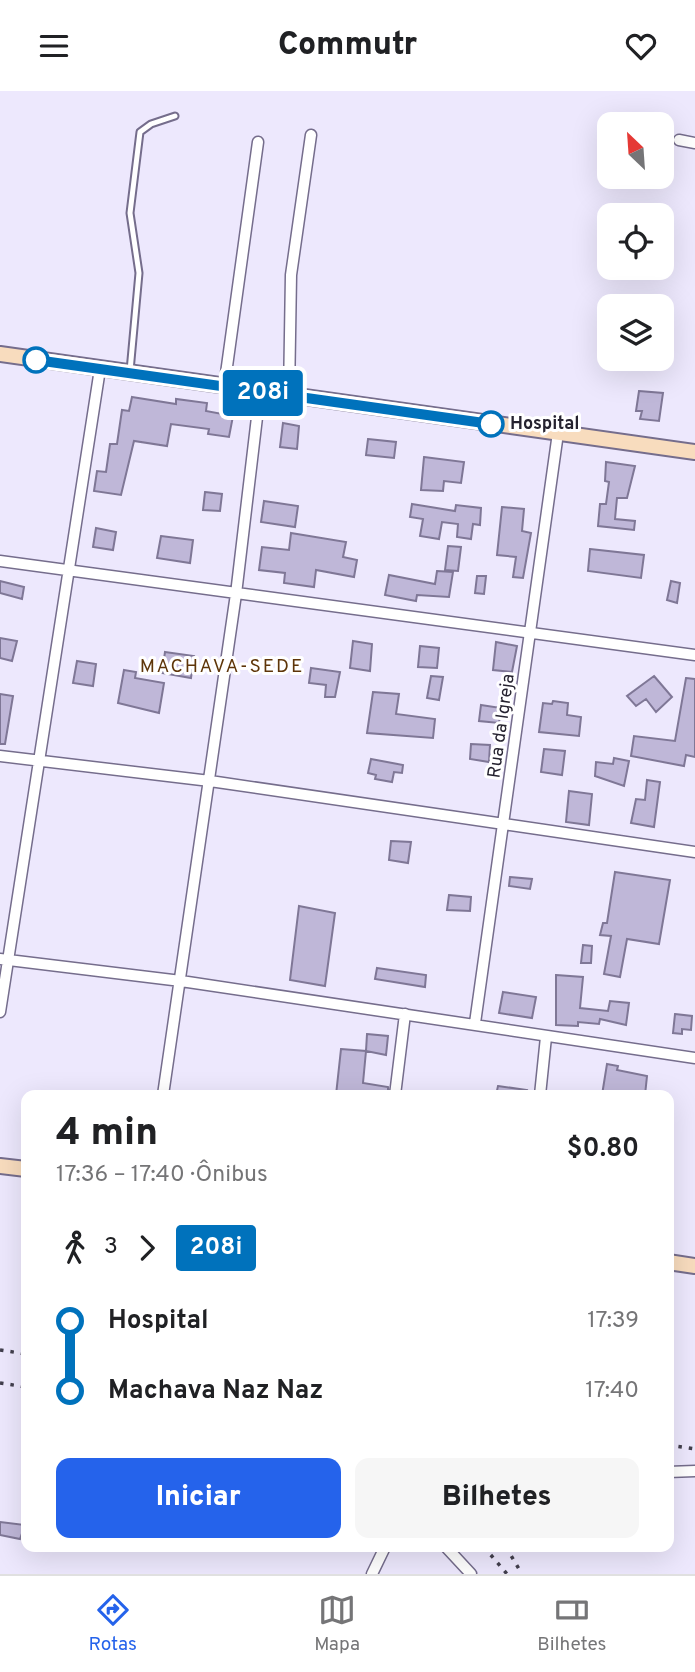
<!DOCTYPE html>
<html lang="pt">
<meta charset="utf-8">
<style>
body{margin:0;font-family:Overpass,sans-serif;background:#f6f6f6;color:#202124;height:100vh;display:flex;flex-direction:column;font-size:26px;white-space:nowrap}
*{box-sizing:border-box;margin:0}
p{font-size:23px;color:#757577}
.icon{flex:none;width:38px;height:38px;fill:none;stroke:currentColor;stroke-width:2;stroke-linecap:round;stroke-linejoin:round}
.map{position:relative;flex:1;overflow:hidden}
.sheet{position:absolute;left:21px;top:999px;width:653px;height:462px;display:flex;flex-direction:column;background:#fff;border-radius:14px;box-shadow:0 7px 28px #0002}
.sheet>*{flex:none}
.badge{padding:0 14px;border-radius:5px;font-size:24px;line-height:46px}
.needle{width:46px;rotate:335deg}
.controls{position:absolute;left:597px;top:21px;display:grid;gap:14px}
.controls a{display:grid;place-items:center;width:77px;height:77px;border-radius:14px;background:#fff;box-shadow:0 7px 28px #0002;font-size:35px}
.map>.badge{position:absolute;translate:-50% -50%;box-shadow:0 0 0 4px #fff}
.legs{display:flex;align-items:center;gap:10px;height:77px;padding:0 35px;font-size:23px}
.legs p{margin-inline-start:auto}
.summary{display:flex;align-items:center;justify-content:space-between;height:119px;padding:0 35px}
h1{font-size:38px;font-weight:800;line-height:52px}
.action{display:flex;gap:14px;margin-top:auto;padding:14px 35px}
.action a{flex:1;height:80px;border-radius:14px;background:#2563eb;color:#fff;font-size:28px;font-weight:800;line-height:80px;text-align:center}
.action a+a{background:#f6f6f6;color:#202124}
ul{padding:0 35px;list-style:none}
li{display:flex;align-items:center;gap:24px;height:70px;font-size:26px}
li i{display:grid;place-items:center;width:10px;height:100%;margin:0 9px;background:currentColor}
li i::after{content:'';width:18px;height:18px;margin:-9px;border:5px solid;border-radius:50%;background:#fff}
li p{margin-inline-start:auto}
li:first-child i{background:linear-gradient(#0000 50%,currentColor 0)}
li:last-child i{background:linear-gradient(currentColor 50%,#0000 0)}
header{display:flex;justify-content:space-between;align-items:center;height:91px;padding:0 35px;background:#fff;font-size:32px;font-weight:800}
.tabs{display:flex;justify-content:space-around;align-items:center;height:98px;border-top:2px solid #e0e0e0;background:#fff;font-size:19px;color:#757577}
.tabs a{display:grid;justify-items:center;gap:4px}
.tabs .current{color:#2563eb}
.map>svg:first-child{display:block}
.building{fill:#bfb7d8;stroke:#7f7796;stroke-width:2}
.lines{fill:none;stroke-linecap:round;stroke-linejoin:round}
.lane-casing{stroke:#756d8c;stroke-width:9}
.street-casing{stroke:#756d8c;stroke-width:13}
.secondary-casing{stroke:#756d8c;stroke-width:18}
.lane{stroke:#fff;stroke-width:5}
.street{stroke:#fff;stroke-width:10}
.secondary{stroke:#f8dcbe;stroke-width:14}
.rail{stroke:#423f4d;stroke-width:3.5;stroke-dasharray:3.5 7;stroke-linecap:butt}
.line-1-casing{stroke:#fff;stroke-width:16}
.line-1{stroke:#0072bc;stroke-width:10}
.stop-1-dot{fill:#fff;stroke:#0072bc;stroke-width:3.5}
.labels{text-anchor:middle;dominant-baseline:central;stroke-width:6;stroke-linejoin:round;paint-order:stroke}
.stop-label{font-size:18px;font-weight:bold;fill:#25222f;stroke:#fff;text-anchor:start}
.street-label{font-size:18px;fill:#25222f;stroke:#fff}
.neighbourhood-label{font-size:19px;letter-spacing:2px;fill:#5e3509;stroke:#fff}
</style>
<header><svg class="icon" aria-label="menu" viewBox="0 0 24 24"><path d="M4 6h16M4 12h16M4 18h16"/></svg>Commutr<svg class="icon" aria-label="heart" viewBox="0 0 24 24"><path d="M12 20l-8-8c-3-5 5-10 8-4 3-6 11-1 8 4z"/></svg></header>
<div class="map">
<svg width="695" height="1483" viewBox="0 0 695 1483">
<rect width="100%" height="100%" fill="#ede8fd"/>
<path class="building" d="M639,300L663,302L659,330L640,328L642,320H636Z
M132,306L176,313V308L207,312L206,320L233,325L229,346L208,343L209,338L171,333L167,355L134,350L121,404L94,400L97,380L106,381L110,353H117L122,319L129,320Z
M283,332L299,335L297,358L280,356Z
M368,348L396,351L394,367L366,364Z
M424,366L464,371L461,392L444,390L443,400L421,399Z
M606,371L635,375L627,407H617L615,428L635,430L634,439L598,435L600,413H606L609,391L605,390Z
M205,401L222,403L220,420L203,419Z
M264,410L298,415L295,436L261,431Z
M412,413L455,420L456,414L481,417L480,434L473,433L471,448L457,446L458,433L442,431L439,448L420,445L423,428L410,426Z
M502,416L524,418L522,440L531,442L523,487L513,486L516,466L497,464Z
M96,437L116,441L113,459L93,456Z
M291,442L346,451L343,466L357,469L354,486L316,479L314,496L284,492L285,482L259,479L262,456L289,459Z
M161,445L193,449L190,472L157,467Z
M448,455L461,456L458,480L445,479Z
M590,458L644,464L641,487L588,480Z
M437,480L453,481L449,506L417,504L416,510L385,504L389,484L435,493Z
M477,485H486L484,503L475,502Z
M0,490L24,496L22,508L0,502Z
M671,490L680,492L677,512L667,509Z
M0,547L17,550L12,570L0,567Z
M353,550L372,553L370,580L350,577Z
M496,551L517,555L512,581L493,579Z
M420,555L439,557L437,577L418,576Z
M165,561L194,565L191,587L162,582Z
M77,570L96,573L93,595L73,592Z
M311,577L340,581L335,606H325L326,594L309,592Z
M124,579L136,581L135,587L164,592L159,622L118,612Z
M431,585L443,586L439,609L427,607Z
M654,585L672,606L656,621L646,608L636,615L627,605Z
M686,587L695,588V666L686,664L684,675L631,665L634,645L675,650Z
M373,601L399,603L396,623L435,628L433,647L367,642Z
M0,603L13,605L5,653H0Z
M553,610L568,612L567,624L581,626L579,645L539,641L543,612L552,613Z
M481,614L501,617L499,632L479,630Z
M471,653L490,654L489,671L470,668Z
M544,658L565,660L562,684L541,681Z
M614,667L629,670L624,695L595,685L596,671L613,673Z
M371,668L403,674L402,682L394,681L392,691L375,688L376,684L368,682Z
M647,689L660,691L654,736L631,732L636,708L645,709Z
M569,700L592,703L589,734L566,731Z
M391,750L411,751L408,772L389,769Z
M615,781L670,789L659,853L627,848L620,886L604,883L611,845L600,844L603,832H607Z
M510,786L532,788L530,798L509,795Z
M449,804L471,806L470,820L447,819Z
M299,815L335,822L325,895L290,889Z
M583,854L592,855L591,872H581Z
M377,877L426,884L425,896L375,888Z
M556,884L583,886L580,917L608,920L610,910L629,912L626,934L600,928L599,933L578,931V935L556,934Z
M503,901L536,906L532,927L499,922Z
M675,923L692,925L691,939L682,938V943L673,942Z
M367,943L388,945L386,964L366,960Z
M341,958L366,960L363,992L388,996V1004H336Z
M607,973L618,975L617,979L647,985L645,1004L621,1001L620,1004H602Z
M498,995L527,999L526,1004H496Z
M0,1431L25,1434L20,1448L0,1444Z"/>
<g class="lines">
<defs>
<path id="lane" d="M130,280L139,182L130,122L140,41L151,33L175,25"/>
<path id="street" d="M679,49L695,52
M224,297L258,51
M289,304L291,184L311,44
M0,470L695,564
M0,665L210,690L695,761
M0,868L181,890L695,967
M0,921L100,278
M475,932L558,342
M163,1004L236,503L260,301
M395,1004L405,923
M540,1004L546,946
M668,1381L695,1380
M446,1456L471,1483
M372,1483L385,1456"/>
<path id="secondary" d="M0,263L695,361
M0,1075L26,1078
M668,1171L695,1175"/>
</defs>
<use href="#lane" class="lane-casing"/>
<use href="#street" class="street-casing"/>
<use href="#secondary" class="secondary-casing"/>
<use href="#lane" class="lane"/>
<use href="#street" class="street"/>
<use href="#secondary" class="secondary"/>
<path class="rail" d="M0,1259L26,1263
M0,1292L26,1296
M668,1354L695,1358
M484,1456L507,1483
M506,1456L522,1483"/>
</g>
<g class="lines">
<defs>
<path id="line-1" d="M36,269L491,333"/>
</defs>
<use href="#line-1" class="line-1-casing"/>
<use href="#line-1" class="line-1"/>
</g>
<g class="stop-1-dot">
<circle cx="36" cy="269" r="12"/>
<circle cx="491" cy="333" r="12"/>
</g>
<g class="labels">
<g class="stop-label">
<text x="510" y="333">Hospital</text>
</g>
<g class="street-label">
<text transform="translate(502 635) rotate(-82)">Rua da Igreja</text>
</g>
<g class="neighbourhood-label">
<text x="222" y="576">MACHAVA-SEDE</text>
</g>
</g>
</svg>
<div class="controls">
<a><svg class="needle" viewBox="-14 -14 28 28"><path d="M0-13l5 13h-10z" fill="#e53935"/><path d="M0 13l5-13h-10z" fill="#757577"/></svg></a>
<a><svg class="icon" aria-label="locate" viewBox="0 0 24 24"><circle cx="12" cy="12" r="6"/><path d="M12 2v4M12 18v4M2 12h4M18 12h4"/></svg></a>
<a><svg class="icon" aria-label="layers" viewBox="0 0 24 24"><path d="M12 4l9 5-9 5-9-5zM3 14l9 5 9-5"/></svg></a>
</div>
<b class="badge" style="left:263px;top:302px;background:#0072bc;color:#fff">208i</b>
<section class="sheet">
<div class="summary"><div><h1>4 min</h1><p>17:36 – 17:40 · Ônibus</p></div><b>$0.80</b></div>
<div class="legs"><svg class="icon" aria-label="walk" viewBox="0 0 24 24"><circle cx="13" cy="4" r="2"/><path d="M13 8l-2 6 4 7M11 14l-3 7M7 12l3-4h3l4 4"/></svg>3<svg class="icon" aria-label="forward" viewBox="0 0 24 24"><path d="M9 5l7 7-7 7"/></svg><b class="badge" style="background:#0072bc;color:#fff">208i</b></div>
<ul>
<li><i style="color:#0072bc"></i><b>Hospital</b><p>17:39</p></li>
<li><i style="color:#0072bc"></i><b>Machava Naz Naz</b><p>17:40</p></li>
</ul>
<div class="action"><a>Iniciar</a><a>Bilhetes</a></div>
</section>
</div>
<nav class="tabs">
<a class="current"><svg class="icon" aria-label="directions" viewBox="0 0 24 24"><path d="M12 3l9 9-9 9-9-9zM9 14v-3h6M13 9l2 2-2 2"/></svg>Rotas</a>
<a><svg class="icon" aria-label="map" viewBox="0 0 24 24"><path d="M3 6l6-2 6 2 6-2v14l-6 2-6-2-6 2zM9 4v14M15 6v14"/></svg>Mapa</a>
<a><svg class="icon" aria-label="tickets" viewBox="0 0 24 24"><path d="M3 7h18v10H3zM15 7v10"/></svg>Bilhetes</a>
</nav>
